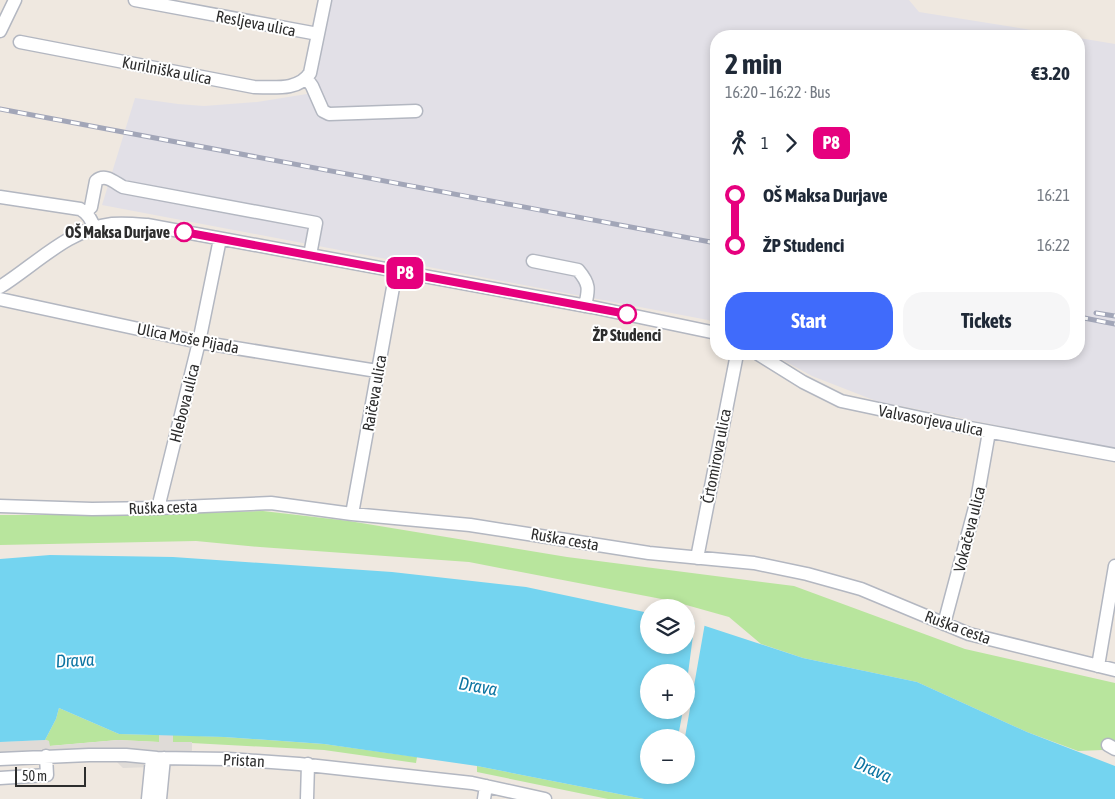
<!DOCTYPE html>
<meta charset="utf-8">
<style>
body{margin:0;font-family:"Asap Condensed",sans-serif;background:#f6f6f7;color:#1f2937;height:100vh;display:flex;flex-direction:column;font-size:19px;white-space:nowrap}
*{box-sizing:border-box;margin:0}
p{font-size:16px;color:#747a83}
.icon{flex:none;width:28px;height:28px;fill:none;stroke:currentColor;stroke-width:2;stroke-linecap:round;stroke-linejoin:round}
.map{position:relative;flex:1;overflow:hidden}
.side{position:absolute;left:710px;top:30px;width:375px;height:330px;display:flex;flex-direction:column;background:#fff;border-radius:20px;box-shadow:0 2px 8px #0003}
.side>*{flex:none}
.badge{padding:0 10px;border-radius:8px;font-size:18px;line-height:32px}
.buttons{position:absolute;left:640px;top:599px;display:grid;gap:10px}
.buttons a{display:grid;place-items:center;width:55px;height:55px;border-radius:50%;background:#fff;box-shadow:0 2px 8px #0003;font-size:25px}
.scale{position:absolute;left:15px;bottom:12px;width:71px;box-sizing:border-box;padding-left:5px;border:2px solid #2d2d2d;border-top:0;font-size:14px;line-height:18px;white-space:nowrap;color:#2d2d2d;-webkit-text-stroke:4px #fff;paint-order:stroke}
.map>.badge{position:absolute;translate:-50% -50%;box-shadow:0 0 0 2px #fff}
.legs{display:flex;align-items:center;gap:8px;height:55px;padding:0 15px;font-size:16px}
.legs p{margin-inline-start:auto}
.summary{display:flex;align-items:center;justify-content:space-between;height:85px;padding:0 15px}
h1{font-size:28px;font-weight:700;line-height:38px}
.button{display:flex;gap:10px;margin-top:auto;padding:10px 15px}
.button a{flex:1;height:58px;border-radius:20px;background:#406bfb;color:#fff;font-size:20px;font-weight:700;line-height:58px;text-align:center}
.button a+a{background:#f6f6f7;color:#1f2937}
ul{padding:0 15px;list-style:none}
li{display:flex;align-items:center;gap:18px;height:50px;font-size:19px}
li i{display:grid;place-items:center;width:8px;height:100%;margin:0 6px;background:currentColor}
li i::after{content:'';width:12px;height:12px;margin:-6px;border:4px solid;border-radius:50%;background:#fff}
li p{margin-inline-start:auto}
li:first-child i{background:linear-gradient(#0000 50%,currentColor 0)}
li:last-child i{background:linear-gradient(currentColor 50%,#0000 0)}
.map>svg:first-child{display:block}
.industrial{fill:#e2e0e7}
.green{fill:#b8e59d}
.plaza{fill:#dfdbd7}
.water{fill:#74d4f0;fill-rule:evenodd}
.pier{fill:#efe8e0}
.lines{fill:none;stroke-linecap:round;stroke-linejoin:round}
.minor-casing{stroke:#b3b7c1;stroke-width:15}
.minor{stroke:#fff;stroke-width:12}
.rail-casing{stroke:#a2a6b8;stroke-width:5}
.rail{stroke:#fff;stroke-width:3;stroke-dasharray:9;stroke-linecap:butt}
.line-1-casing{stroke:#fff;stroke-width:11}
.line-1{stroke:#e6007e;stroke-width:8}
.stop-1-dot{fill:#fff;stroke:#e6007e;stroke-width:2.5}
.labels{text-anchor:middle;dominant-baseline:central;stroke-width:4;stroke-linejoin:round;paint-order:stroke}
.street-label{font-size:16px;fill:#2d2d2d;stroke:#fff}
.stop-label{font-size:16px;font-weight:bold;fill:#2d2d2d;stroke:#fff;text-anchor:end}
.water-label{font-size:18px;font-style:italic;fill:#0d75a2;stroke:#fff}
</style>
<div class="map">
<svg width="1115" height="799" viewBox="0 0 1115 799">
<rect width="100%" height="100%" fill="#efe8e0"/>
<path class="industrial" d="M332,0H909L919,12L1069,36H716V324L708,320L102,205L135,98L178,104L204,106L257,102L313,93Z
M1079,38L1115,44V449L876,401L812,376L772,354H1079Z"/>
<path class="green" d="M263,511L349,521L567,557L794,586L965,649L1115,683V742L1102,750L1078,751L1027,732L917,682L803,658L761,644L729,617L672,601L469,562L260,547L196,541L0,545V515H136Z
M59,708L119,734L159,735V742L118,740L49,746V741L45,740L56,719Z
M173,735L224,737L324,744L417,757L416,763L324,750L173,742Z
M477,766L644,799H608L477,772Z"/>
<path class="plaza" d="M159,735H173V742H192V753L179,766L123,768L116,761L0,765V742L45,740L49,741L50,746L118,740L159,742Z"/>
<path class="water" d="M50,555L173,557L392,572L526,587L649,613V645H686V620L693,622L803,658L917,682L1027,732L1115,766V799H644L477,766L324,744L224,737L119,734L59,708L56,719L45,740L0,742V559ZM649,672H686V710H649ZM649,738H686V775H649Z"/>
<path class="pier" d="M695,620L705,623L685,737H678L683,710H686V689Z"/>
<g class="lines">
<defs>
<path id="minor" d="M135,0L318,34
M0,31L15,0
M20,42L254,87C273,87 299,91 310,73L325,0
M307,79L312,86L323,111L329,114L416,111
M0,197L80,209C89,214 91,220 95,229
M86,212L91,207L96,181C105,173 114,182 123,187L316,223L310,255
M533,261L578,270C590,284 589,289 585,306
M0,287C35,265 69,229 112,224C124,223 135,224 147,225L592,307L716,333
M0,299L199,342L377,371
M758,354L803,382L841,401L954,425L1115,455
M0,506L92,509L158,508L271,503L352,514L470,525L649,553L754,563L807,574L861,589L969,634L1115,670
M158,508L199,342L220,239
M352,514L396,271
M697,558L737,354
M944,624L977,500L989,432
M1098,666L1115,566
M1108,745L1115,749
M0,759L89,755H126L157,758L229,759L299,764L472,783L545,799
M0,778L47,775L46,756
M148,799L152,758
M160,799L164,758
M307,799L308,764
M484,799L486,786"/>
</defs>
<use href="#minor" class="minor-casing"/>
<use href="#minor" class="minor"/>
<defs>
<path id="rail" d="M0,109L716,243
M1096,313L1115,316
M1079,317L1115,324"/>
</defs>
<use href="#rail" class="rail-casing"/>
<use href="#rail" class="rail"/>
</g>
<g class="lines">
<defs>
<path id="line-1" d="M184,232L627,314"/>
</defs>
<use href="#line-1" class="line-1-casing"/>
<use href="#line-1" class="line-1"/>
</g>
<g class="stop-1-dot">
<circle cx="184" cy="232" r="9"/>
<circle cx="627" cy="314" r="9"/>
</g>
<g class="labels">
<g class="street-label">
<text transform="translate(256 23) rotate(11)">Resljeva ulica</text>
<text transform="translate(167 70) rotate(11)">Kurilniška ulica</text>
<text transform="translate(188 338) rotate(11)">Ulica Moše Pijada</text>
<text transform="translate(374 393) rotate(-80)">Raičeva ulica</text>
<text transform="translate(184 403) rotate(-76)">Hlebova ulica</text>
<text transform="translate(931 420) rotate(11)">Valvasorjeva ulica</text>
<text transform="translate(716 456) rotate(-79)">Črtomirova ulica</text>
<text transform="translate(163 507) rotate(-2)">Ruška cesta</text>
<text transform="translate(969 529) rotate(-76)">Vokačeva ulica</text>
<text transform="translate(565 539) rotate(10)">Ruška cesta</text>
<text transform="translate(958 627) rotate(20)">Ruška cesta</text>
<text transform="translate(244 760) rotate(3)">Pristan</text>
</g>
<g class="stop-label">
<text x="170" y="232">OŠ Maksa Durjave</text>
<text x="627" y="335" text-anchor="middle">ŽP Studenci</text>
</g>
<g class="water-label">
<text transform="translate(75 660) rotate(-3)">Drava</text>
<text transform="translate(478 686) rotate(10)">Drava</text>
<text transform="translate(873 769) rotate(24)">Drava</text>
</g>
</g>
</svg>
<div class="buttons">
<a><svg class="icon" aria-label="layers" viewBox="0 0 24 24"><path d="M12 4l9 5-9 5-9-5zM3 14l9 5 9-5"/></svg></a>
<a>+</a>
<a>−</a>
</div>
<div class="scale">50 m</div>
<b class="badge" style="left:405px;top:273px;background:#e6007e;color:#fff">P8</b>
<section class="side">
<div class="summary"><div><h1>2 min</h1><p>16:20 – 16:22 · Bus</p></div><b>€3.20</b></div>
<div class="legs"><svg class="icon" aria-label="walk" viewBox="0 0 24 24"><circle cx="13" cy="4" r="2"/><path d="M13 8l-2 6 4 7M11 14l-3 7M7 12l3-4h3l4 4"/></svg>1<svg class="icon" aria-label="forward" viewBox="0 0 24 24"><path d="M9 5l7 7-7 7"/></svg><b class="badge" style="background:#e6007e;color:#fff">P8</b></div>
<ul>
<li><i style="color:#e6007e"></i><b>OŠ Maksa Durjave</b><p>16:21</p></li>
<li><i style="color:#e6007e"></i><b>ŽP Studenci</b><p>16:22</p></li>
</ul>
<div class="button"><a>Start</a><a>Tickets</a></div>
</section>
</div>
